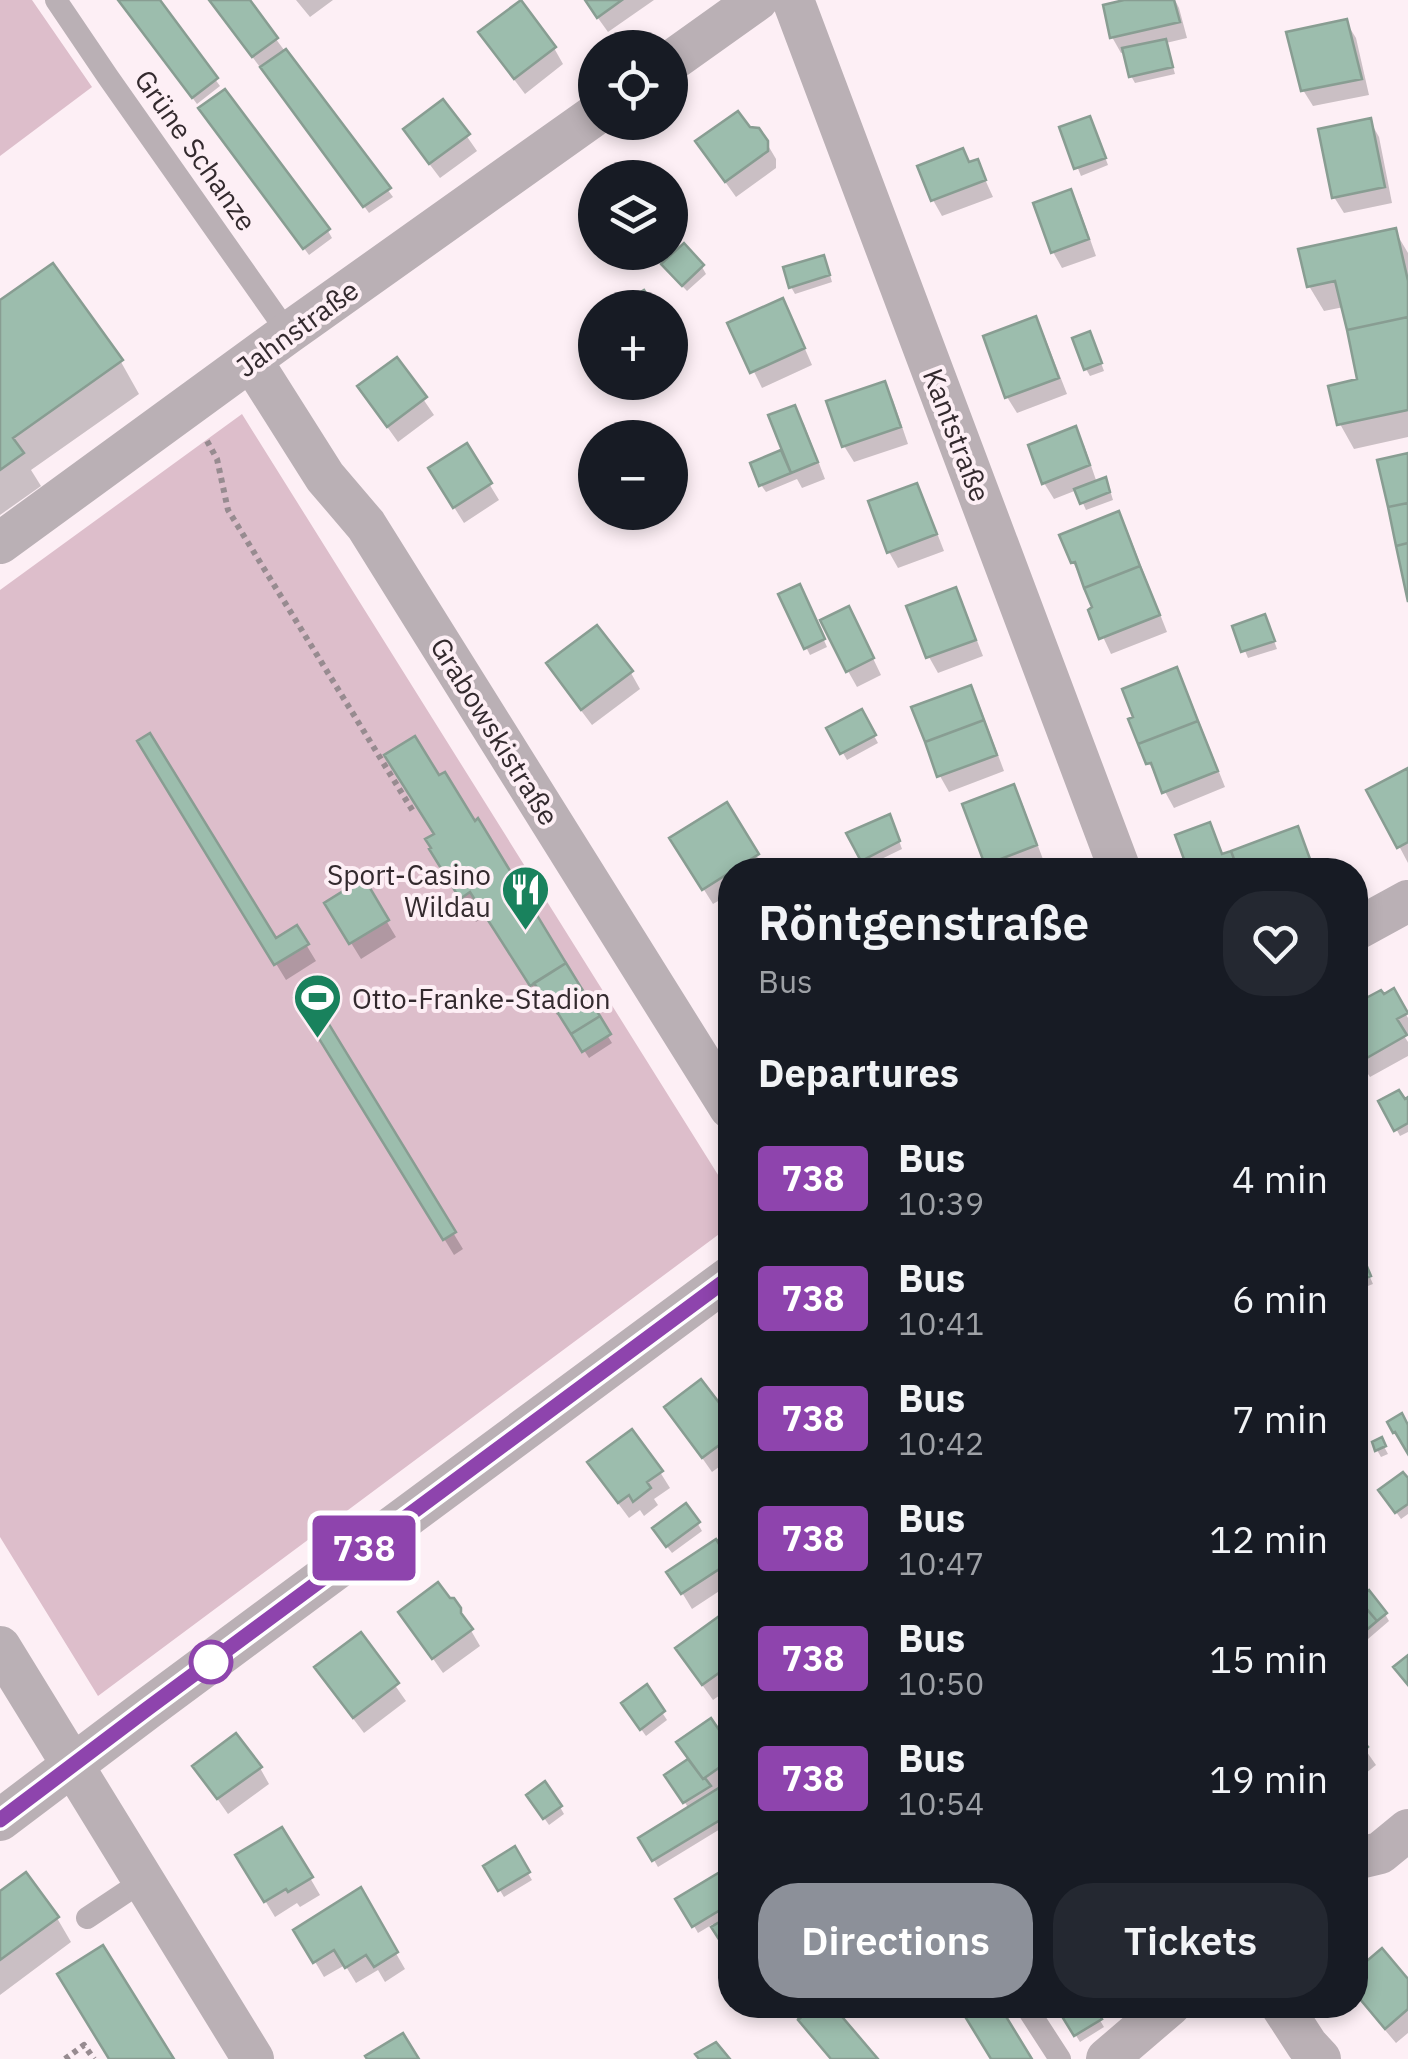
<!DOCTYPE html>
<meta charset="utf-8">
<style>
body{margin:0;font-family:"IBM Plex Sans",sans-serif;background:#242831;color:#f1f3f6;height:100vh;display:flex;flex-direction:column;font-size:38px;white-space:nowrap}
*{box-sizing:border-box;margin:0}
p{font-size:32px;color:#9ea1a6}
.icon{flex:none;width:55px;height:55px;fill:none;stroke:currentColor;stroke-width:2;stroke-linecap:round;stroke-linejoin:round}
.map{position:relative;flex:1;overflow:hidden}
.drawer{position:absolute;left:718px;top:858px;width:650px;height:1160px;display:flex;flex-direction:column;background:#171b24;border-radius:40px;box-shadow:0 5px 15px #0003}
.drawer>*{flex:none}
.badge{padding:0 20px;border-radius:8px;font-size:35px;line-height:65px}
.controls{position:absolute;left:578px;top:30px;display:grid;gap:20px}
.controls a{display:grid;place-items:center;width:110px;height:110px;border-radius:50%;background:#171b24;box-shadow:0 5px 15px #0003;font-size:50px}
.map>.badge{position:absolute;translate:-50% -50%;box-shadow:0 0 0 5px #fff}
h2{padding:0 40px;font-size:38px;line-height:90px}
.round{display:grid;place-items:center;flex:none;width:105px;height:105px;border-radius:40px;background:#242831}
.headline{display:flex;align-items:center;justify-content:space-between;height:170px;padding:0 40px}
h1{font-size:48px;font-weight:600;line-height:75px}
.action{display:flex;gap:20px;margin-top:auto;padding:20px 40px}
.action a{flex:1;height:115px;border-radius:40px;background:#8c9099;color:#fff;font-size:40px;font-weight:600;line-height:115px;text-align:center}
.action a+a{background:#242831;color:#f1f3f6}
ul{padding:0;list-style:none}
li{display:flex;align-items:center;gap:30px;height:120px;padding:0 40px}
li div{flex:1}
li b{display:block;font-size:38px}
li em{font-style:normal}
li .badge{min-width:110px;font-weight:700;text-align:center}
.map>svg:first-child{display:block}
.green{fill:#ddbecb}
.shadow{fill:#0003}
.building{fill:#9cbdad;stroke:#889d92;stroke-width:2.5}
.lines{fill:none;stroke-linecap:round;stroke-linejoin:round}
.path{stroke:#978b90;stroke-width:6;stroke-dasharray:5 5;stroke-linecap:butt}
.service{stroke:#bab0b5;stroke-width:22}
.minor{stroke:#bab0b5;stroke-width:42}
.line-casing{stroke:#fff;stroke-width:22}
.line{stroke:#8e44ad;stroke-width:15}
.stop-dot{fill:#fff;stroke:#8e44ad;stroke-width:5}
.labels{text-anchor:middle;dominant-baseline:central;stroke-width:8;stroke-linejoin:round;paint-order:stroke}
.street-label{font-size:28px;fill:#332a2e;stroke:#fdeff5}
.poi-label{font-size:28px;fill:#332a2e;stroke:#fdeff5;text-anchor:end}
</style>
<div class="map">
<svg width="1408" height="2059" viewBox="0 0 1408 2059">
<rect width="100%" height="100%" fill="#fdeff5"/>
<path class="green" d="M0,0H32L92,87L0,156Z
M242,414L730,1194V1226L98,1696L0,1537V590Z"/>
<path class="shadow" d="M120,0H157L220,86L197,104Z
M209,0H247L393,197L369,213L265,70L263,71Z
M296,0H333L310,17Z
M585,0H654L608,32Z
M1134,0H1175L1179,8L1187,38L1166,43L1175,74L1135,83L1131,76L1126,52L1121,53L1112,37Z
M1346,22L1356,38L1369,95L1313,106L1303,90Z
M482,33L554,48L563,64L525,94L491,49Z
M443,102L477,151L440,178L415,145Z
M206,116L328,231L332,238L309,255Z
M1370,121L1379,137L1392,203L1344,213L1334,197Z
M1093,126L1108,165L1081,176L1062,129Z
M749,130L766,142L776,159V168L736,197L708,158Z
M977,162L993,197L942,216L933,200L970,164Z
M1070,192L1079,208L1096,256L1062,268L1053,252Z
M1395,231L1408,253V437L1354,449L1340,424L1360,381L1344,307L1324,311L1309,286Z
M827,265L832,282L795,294L791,287Z
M702,267L706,274L687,291L669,272Z
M0,303L121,362L139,394L31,470L41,486L0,515Z
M791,317L812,365L762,388L731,325Z
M1034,319L1044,335L1067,394L1017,413L1007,397Z
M1093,341L1104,371L1090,376L1086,369Z
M397,361L434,415L398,442L370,403Z
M641,382H667L668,383L649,395Z
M884,384L893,400L908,444L854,462L844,446L829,402Z
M794,408L804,424L825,479L802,488L797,479L766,492L761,485L790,464Z
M1074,429L1084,445L1097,483L1109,487L1113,500L1086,510L1077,490L1054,499L1044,483Z
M466,446L499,500L464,523L440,485Z
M916,486L925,502L944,551L898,568L889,552Z
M1117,514L1127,530L1167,632L1111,654L1091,611L1095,609L1073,562Z
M955,590L964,607L983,656L938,673L929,657L909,608Z
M803,594L827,647L810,655L806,647Z
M857,625L881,675L857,687L848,671Z
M1268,625L1277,649L1248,658L1235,627Z
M597,628L631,673L640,689L592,725L558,680L549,664Z
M1176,670L1185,686L1225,787L1174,808L1149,763Z
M970,688L979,704L1004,771L949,792L940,776Z
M861,712L878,743L847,760L829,729Z
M140,742L275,941L296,928L316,961L286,980Z
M1408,771V863L1370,791Z
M439,779L564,965L612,1043L589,1058L560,1013L557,1015L551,1006L546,1009L486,915L476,922L446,874L437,836Z
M1013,787L1022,803L1044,862L1022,870H991L987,864Z
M726,805L765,870H730V894L713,904L682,855Z
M893,824L902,849L867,866L850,834Z
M363,882L396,937L361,959L327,904Z
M1393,992L1408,1018V1034L1404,1036L1408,1042V1056L1370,1077L1364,1068L1355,1074V1009Z
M307,994L463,1249L454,1255L298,999Z
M1408,1100V1132L1400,1136L1382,1102H1404Z
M1355,1263L1366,1268L1373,1284L1355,1291Z
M667,1408L730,1421V1459L712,1472Z
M1381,1441L1388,1454L1381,1457L1377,1450Z
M660,1472L670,1488L654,1499L658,1505L644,1516L640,1510L629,1518L600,1479Z
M1408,1483V1514L1401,1519L1386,1498Z
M698,1524L702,1531L672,1553L659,1536Z
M730,1535V1556L729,1554L725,1556L730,1565V1584L692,1609L670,1573Z
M1355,1599L1385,1614L1389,1621L1361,1645L1355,1637Z
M459,1610L480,1646L443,1673L401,1613Z
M730,1630V1688L713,1700L687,1664Z
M360,1636L406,1701L364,1733L327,1684Z
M646,1688L667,1720L646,1736L628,1711Z
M1355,1735L1376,1765L1355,1782Z
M679,1743L730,1750V1823L658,1867L641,1838L689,1809L668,1776L690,1761Z
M195,1767L260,1768L269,1784L228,1814Z
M533,1802L560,1807L564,1814L549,1825Z
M282,1830L320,1895L300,1907L297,1903L275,1917L238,1856Z
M514,1850L532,1880L504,1897L486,1867Z
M730,1869V1953L713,1924L698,1933L679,1900Z
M360,1891L405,1969L385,1982L378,1970L356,1983L345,1965L324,1977L297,1931Z
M0,1894L57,1918L71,1942L0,1995Z
M1355,1974L1408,1983V2033L1396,2043L1357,1997Z
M1057,2005H1106L1095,2012L1104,2027L1080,2042Z"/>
<path class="building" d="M118,0H160L218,78L192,98Z
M209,0H250L278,38L252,57Z
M521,0L556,47L514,79L478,32Z
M585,0H622L597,18Z
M1124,0H1174L1180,22L1110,38L1103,5Z
M1347,19L1362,79L1301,91L1286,32Z
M1166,39L1173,67L1129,77L1122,48Z
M286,49L391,188L363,207L260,67Z
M225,89L330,229L303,249L198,108Z
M443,99L470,134L429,164L403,129Z
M738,111L750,127L759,128L768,141V151L725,182L695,141Z
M1090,116L1106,158L1074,169L1059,127Z
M1371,118L1385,187L1332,198L1318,129Z
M963,148L969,162L978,159L986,180L931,201L917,166Z
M1071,189L1089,239L1051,253L1033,203Z
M1396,228L1408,281V317L1347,330L1335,281L1307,287L1298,249Z
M684,243L704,265L682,286L661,264Z
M824,255L830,275L789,288L783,267Z
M53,263L123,360L13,438L24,453L0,470V300Z
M644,290L655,308H626L623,303Z
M783,298L805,348L750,373L727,323Z
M1036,316L1059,378L1005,398L983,336Z
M1408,317V410L1337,425L1328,386L1357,379L1347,330Z
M1090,331L1102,363L1084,370L1072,338Z
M397,357L427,397L387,427L357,386Z
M885,381L901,427L842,447L826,401Z
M795,405L818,462L791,473L768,415Z
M1076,426L1090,465L1042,484L1028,445Z
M467,443L492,483L453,508L428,468Z
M781,450L791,473L759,486L750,463Z
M1408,453V503L1388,507L1377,460Z
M1106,477L1110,492L1080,504L1074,489Z
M917,483L937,534L887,553L868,501Z
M1408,503V543L1396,546L1388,507Z
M1119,511L1140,566L1084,588L1075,562L1071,563L1059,535Z
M1408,543V602L1396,546Z
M1140,566L1160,615L1099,639L1088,610L1092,607L1084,588Z
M800,584L825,639L804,649L778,594Z
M956,587L976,640L926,658L906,606Z
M849,606L874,658L846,672L820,620Z
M1265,614L1275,641L1241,652L1232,626Z
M597,625L633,671L581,710L546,663Z
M1177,667L1198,721L1138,744L1128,719L1133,717L1122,689Z
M971,685L984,720L925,742L911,707Z
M862,709L876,735L840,754L826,728Z
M984,720L997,755L937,777L925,742Z
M1198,721L1218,771L1162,793L1151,763L1146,764L1138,744Z
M150,733L276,938L297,925L309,944L274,965L137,741Z
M415,736L439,775L445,772L475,821L478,818L566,963L530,986L470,892L460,899L429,849L431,848L425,839L434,834L384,755Z
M1408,768V842L1397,848L1366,790Z
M1014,784L1037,845L985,865L962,804Z
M727,802L759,854L702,890L669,838Z
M890,814L900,841L861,861L846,833Z
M1210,822L1222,854L1231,851L1238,870H1188L1175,835Z
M1298,826L1314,870H1238L1231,851Z
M364,878L389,920L349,944L324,903Z
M566,963L582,989L551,1009L534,983Z
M1394,988L1408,1013L1397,1019L1407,1035L1358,1063L1355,1057V1004L1381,990L1384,994Z
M582,989L600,1016L571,1034L554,1007Z
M308,990L456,1232L443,1240L294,998Z
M600,1016L611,1034L582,1052L571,1034Z
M1399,1090L1405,1099L1408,1097V1123L1394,1131L1378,1101Z
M1363,1257L1371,1276L1355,1282V1260Z
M701,1379L730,1417V1437L702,1458L664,1407Z
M1402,1413L1408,1425V1454L1395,1432L1393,1433L1387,1422Z
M632,1429L663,1471L647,1482L651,1488L633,1502L629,1495L618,1503L587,1462Z
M1382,1437L1386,1446L1375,1451L1372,1442Z
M1403,1472L1408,1478V1504L1395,1513L1378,1490Z
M686,1503L700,1522L666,1547L652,1528Z
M730,1533V1560L717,1541Z
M716,1539L730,1562L681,1594L666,1572Z
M438,1582L450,1598H454L461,1608V1613L473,1629L432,1659L398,1612Z
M1369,1590L1387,1613L1377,1621L1358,1599Z
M1355,1595L1377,1621L1356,1639L1355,1638Z
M722,1614L730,1625V1665L702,1685L675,1648Z
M361,1632L399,1683L353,1718L314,1667Z
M1408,1655V1685L1393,1667Z
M647,1684L665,1711L640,1730L621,1703Z
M711,1718L730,1746V1760L703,1779L676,1742Z
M1355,1731L1368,1747L1355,1759Z
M236,1733L262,1767L217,1799L192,1766Z
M688,1759L703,1779L705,1778L711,1786L683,1803L664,1775Z
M545,1781L562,1806L543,1819L526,1795Z
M730,1781V1814L652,1861L638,1838Z
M282,1827L313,1877L288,1892L286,1889L264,1902L235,1855Z
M515,1846L530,1872L498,1891L483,1866Z
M730,1866V1904L692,1927L675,1899Z
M26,1872L59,1917L0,1960V1891Z
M361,1887L398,1952L374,1967L366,1955L345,1968L334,1950L313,1963L293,1930Z
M730,1916V1955H729L711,1927Z
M103,1945L174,2059H109L57,1974Z
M1382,1948L1408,1979V2009L1385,2029L1355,1993V1971Z
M788,2005H815L799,2019Z
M815,2005H832L878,2059H831L798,2020Z
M958,2005H999L1032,2059H991Z
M1055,2005H1093L1102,2019L1074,2036Z
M403,2033L419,2059H367L365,2056Z
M716,2042L730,2059H699L695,2054Z"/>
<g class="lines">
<path class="path" d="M207,441L217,459L228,510L414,813
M65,2059L84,2045L94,2059"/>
<path class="service" d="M56,0L108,77L288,333
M87,1918L144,1880
M1025,2005L1060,2059"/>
<path class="minor" d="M793,0L1120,870
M670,62L757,0
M251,360L325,477L366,525L730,1108
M0,543L288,333L595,115
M1355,930L1408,901
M0,1647L253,2059
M0,1820L147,1709L730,1277
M1355,1859L1380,1853L1408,1830
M1281,2005L1307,2045L1320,2059
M1107,2059L1170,2005"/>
</g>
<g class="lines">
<defs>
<path id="line" d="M0,1820L147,1709L730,1277"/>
</defs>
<use href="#line" class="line-casing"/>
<use href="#line" class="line"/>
</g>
<defs>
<symbol id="restaurant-pin" viewBox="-11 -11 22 30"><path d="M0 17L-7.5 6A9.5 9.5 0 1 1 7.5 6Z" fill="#19825d" stroke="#fdeff5"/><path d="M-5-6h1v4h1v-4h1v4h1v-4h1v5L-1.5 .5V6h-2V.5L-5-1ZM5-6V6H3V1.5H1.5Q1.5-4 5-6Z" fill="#fff"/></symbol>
<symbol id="stadium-pin" viewBox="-11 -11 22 30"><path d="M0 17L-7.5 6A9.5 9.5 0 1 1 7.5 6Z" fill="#19825d" stroke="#fdeff5"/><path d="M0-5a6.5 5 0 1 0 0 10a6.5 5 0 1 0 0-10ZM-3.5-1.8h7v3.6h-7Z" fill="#fff"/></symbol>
</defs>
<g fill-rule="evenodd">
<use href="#restaurant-pin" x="498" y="862" width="55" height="75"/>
<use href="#stadium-pin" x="290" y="970" width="55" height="75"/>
</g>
<circle class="stop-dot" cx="211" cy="1662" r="20"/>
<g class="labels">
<g class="street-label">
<text transform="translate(196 150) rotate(55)">Grüne Schanze</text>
<text transform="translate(297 328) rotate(-36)">Jahnstraße</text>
<text transform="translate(957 435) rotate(69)">Kantstraße</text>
<text transform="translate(495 731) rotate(58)">Grabowskistraße</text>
</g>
<g class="poi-label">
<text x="491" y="874">Sport-Casino<tspan x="491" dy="32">Wildau</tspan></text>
<text x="352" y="998" text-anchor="start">Otto-Franke-Stadion</text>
</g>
</g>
</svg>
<div class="controls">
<a><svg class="icon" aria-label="locate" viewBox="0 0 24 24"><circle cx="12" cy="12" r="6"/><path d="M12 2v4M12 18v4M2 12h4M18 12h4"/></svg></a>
<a><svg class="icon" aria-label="layers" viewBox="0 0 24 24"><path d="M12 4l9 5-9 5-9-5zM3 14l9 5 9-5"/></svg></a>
<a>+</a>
<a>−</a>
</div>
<b class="badge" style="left:364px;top:1548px;background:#8e44ad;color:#fff">738</b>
<section class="drawer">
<div class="headline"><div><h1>Röntgenstraße</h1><p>Bus</p></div><a class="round"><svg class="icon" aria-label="heart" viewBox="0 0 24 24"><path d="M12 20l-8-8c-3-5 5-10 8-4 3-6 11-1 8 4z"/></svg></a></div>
<h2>Departures</h2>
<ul>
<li><span class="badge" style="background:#8e44ad;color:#fff">738</span><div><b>Bus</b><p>10:39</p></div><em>4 min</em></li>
<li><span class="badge" style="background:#8e44ad;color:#fff">738</span><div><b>Bus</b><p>10:41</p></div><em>6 min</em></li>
<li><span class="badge" style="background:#8e44ad;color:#fff">738</span><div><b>Bus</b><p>10:42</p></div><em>7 min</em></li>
<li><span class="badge" style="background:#8e44ad;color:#fff">738</span><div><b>Bus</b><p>10:47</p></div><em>12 min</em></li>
<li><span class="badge" style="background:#8e44ad;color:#fff">738</span><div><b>Bus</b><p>10:50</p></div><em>15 min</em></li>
<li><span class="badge" style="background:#8e44ad;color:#fff">738</span><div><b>Bus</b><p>10:54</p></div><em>19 min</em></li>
</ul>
<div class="action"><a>Directions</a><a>Tickets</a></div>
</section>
</div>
